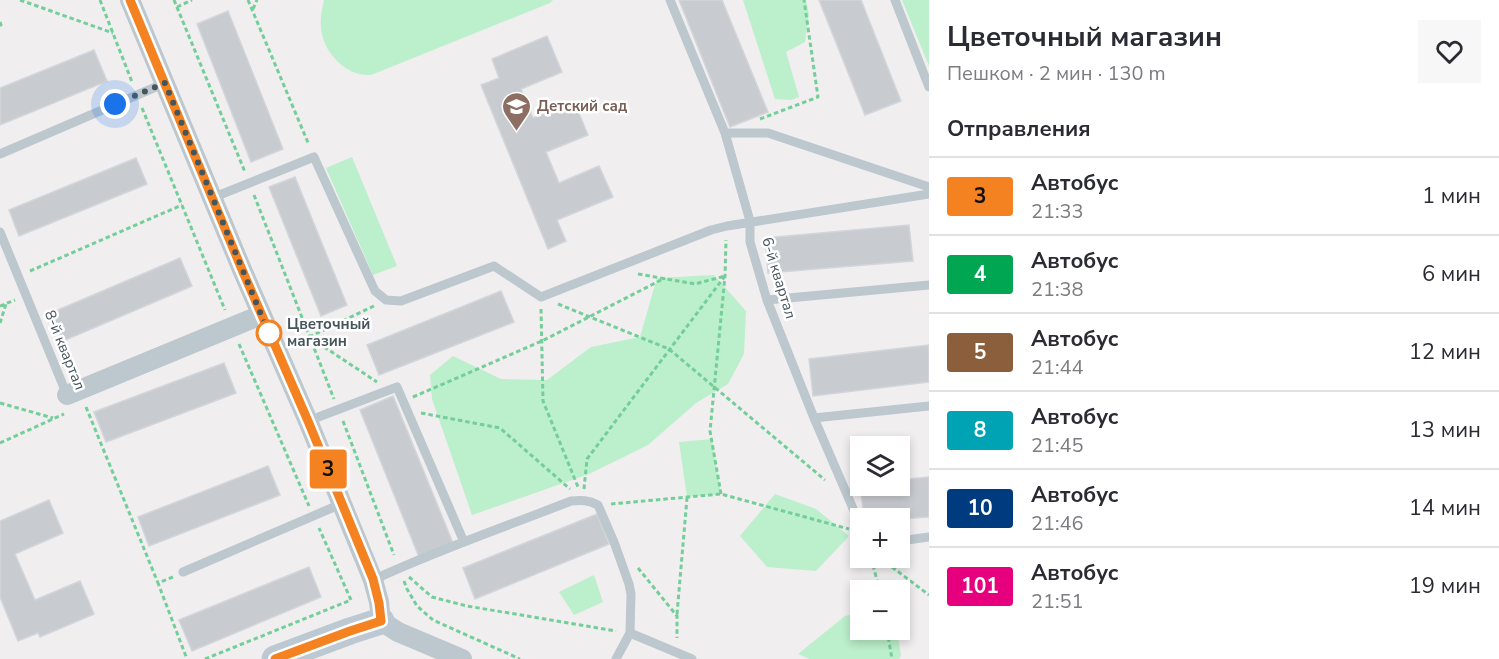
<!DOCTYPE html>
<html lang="ru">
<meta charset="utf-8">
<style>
body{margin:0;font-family:"Nunito Sans",sans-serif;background:#f7f7f7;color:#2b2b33;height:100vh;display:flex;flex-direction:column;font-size:22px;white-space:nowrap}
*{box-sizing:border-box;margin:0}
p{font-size:20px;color:#7c7c81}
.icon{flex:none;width:33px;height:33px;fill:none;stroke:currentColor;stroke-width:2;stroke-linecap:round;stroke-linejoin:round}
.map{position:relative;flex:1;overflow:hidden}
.panel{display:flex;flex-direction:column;background:#fff;width:570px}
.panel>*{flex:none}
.badge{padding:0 12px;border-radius:4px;font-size:21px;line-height:39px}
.fabs{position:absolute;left:850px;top:436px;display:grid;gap:12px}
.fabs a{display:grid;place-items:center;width:60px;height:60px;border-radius:0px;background:#fff;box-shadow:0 3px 9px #0003;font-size:30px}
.you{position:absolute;width:30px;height:30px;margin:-15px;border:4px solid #fff;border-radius:50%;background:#1a73e8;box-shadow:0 0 0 9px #1a73e833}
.map>.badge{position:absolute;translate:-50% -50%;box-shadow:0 0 0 3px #fff}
h2{padding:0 18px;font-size:22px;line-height:54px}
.round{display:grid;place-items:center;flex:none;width:63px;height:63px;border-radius:0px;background:#f7f7f7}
.headline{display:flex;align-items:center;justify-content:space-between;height:102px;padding:0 18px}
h1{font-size:28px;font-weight:700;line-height:45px}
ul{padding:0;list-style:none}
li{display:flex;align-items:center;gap:18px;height:78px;padding:0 18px;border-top:2px solid #e1e1e2}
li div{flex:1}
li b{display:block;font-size:22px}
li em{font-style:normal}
li .badge{min-width:66px;font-weight:700;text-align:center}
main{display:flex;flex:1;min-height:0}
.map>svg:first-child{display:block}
.green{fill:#bcefcb}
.building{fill:#c8ccd1;stroke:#d2d5da;stroke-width:1.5}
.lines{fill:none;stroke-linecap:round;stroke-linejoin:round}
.path{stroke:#74ce99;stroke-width:3;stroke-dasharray:4.5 3;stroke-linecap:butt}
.lane{stroke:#bcc7ce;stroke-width:9}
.street{stroke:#bcc7ce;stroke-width:20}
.secondary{stroke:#bcc9d3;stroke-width:27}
.line-casing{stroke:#fff;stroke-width:14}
.line{stroke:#f58220;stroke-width:9}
.walk{stroke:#46545c;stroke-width:6;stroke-dasharray:0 10.8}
.stop-dot{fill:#fff;stroke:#f58220;stroke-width:3}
.labels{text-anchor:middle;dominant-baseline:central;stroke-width:5;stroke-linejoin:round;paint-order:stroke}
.education-label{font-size:15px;font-weight:bold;fill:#785e54;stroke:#fff;text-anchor:start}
.street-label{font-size:15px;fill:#46545c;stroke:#fff}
.stop-label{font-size:15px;font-weight:bold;fill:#46545c;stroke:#fff;text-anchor:start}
</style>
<main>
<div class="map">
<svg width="929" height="659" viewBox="0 0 929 659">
<rect width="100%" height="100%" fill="#f1eeef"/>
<path class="green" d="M324,0H553L550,3L371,75C346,77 323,52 321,28C320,18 322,9 324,0Z
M743,0H806L809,14L805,42L786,52L799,97L791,100L775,99Z
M902,0H929V66Z
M352,157L397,266L373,275L326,168Z
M714,275L746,311L744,354L728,384L696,403L648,445L589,474L472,515L432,399L430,375L453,356L501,379L547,380L591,347L640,337L657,278Z
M712,439L721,494L687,497L679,442Z
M775,494L816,509L849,536L816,571L767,567L740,536Z
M594,575L603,602L574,615L559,592Z
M861,613V630H897L901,655L899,659H810L798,654L845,616Z"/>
<path class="building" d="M679,0H722L768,112L730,127Z
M819,0H861L901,101L865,115Z
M228,11L283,149L251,162L197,24Z
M547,36L562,72L521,89L533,118L574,101L588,135L546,152L559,183L599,166L613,197L557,220L566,241L548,249L481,85L499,78L492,59Z
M94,50L107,81L0,125V88Z
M136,158L147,184L19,236L9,210Z
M295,177L347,305L321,316L269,187Z
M909,225L913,261L768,273L765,238Z
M180,258L192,286L63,341L51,313Z
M501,291L514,322L379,375L367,345Z
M929,345V382L813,396L809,359Z
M224,363L236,393L106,442L94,412Z
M393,396L453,543L419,557L360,410Z
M268,466L280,495L149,546L138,517Z
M929,477V517L900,519H864L860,483L861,486H900V480Z
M49,500L63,533L15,554L35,600L80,581L94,614L40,637L38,633L18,641L0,597V521Z
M597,514L609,544L475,599L463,568Z
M309,567L321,597L192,651L179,620Z"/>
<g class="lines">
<path class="path" d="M20,0L113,33
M100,0L132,82
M174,0L245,172
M248,0L309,145
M177,7L192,0
M253,9L257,0
M0,22L1,25H0
M142,108L225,310
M760,119L818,97L804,0
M254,195L334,399
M30,271L182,205
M638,274L695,284L725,276
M558,304L669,349L825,480
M0,306L15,300
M374,306L309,337L377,382
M541,309L543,401L578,487
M0,323L6,304
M239,344L309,506
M413,397L542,341L665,278
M0,403L53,418
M86,407L158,583
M421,413L500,428L570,489
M343,421L394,555
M0,443L64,414
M584,489L587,459L725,276
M721,494L710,431L725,276L726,240
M611,504L721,494L849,529
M871,558L880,591
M880,558L929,595
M638,568L677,616V638
M173,577L158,583L187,659
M409,577L432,597L467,606L616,631
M404,581L407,589L417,606L433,620L520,659
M677,614L687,498
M887,630L892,659
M205,659L351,600L319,528"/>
<path class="lane" d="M670,0L725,133L750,221V242L767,300L814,418L861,527
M895,0L929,87
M725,133H768L929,187
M0,154L165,83
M212,198L314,157L375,291L386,300L401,301L494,266L541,297L711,230L727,226L929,194
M0,232L67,395
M767,300L929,285
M814,418L929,406
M308,421L397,387L464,542
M900,541L929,537
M183,572L341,504
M373,580C437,550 505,527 571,501C582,500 588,500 598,505L614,542L629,584L631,594L630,633L616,659
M630,633L692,659"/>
<path class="street" d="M130,0L243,272L308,421L373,580L379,602L381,621L398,632L462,659
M67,395L261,315"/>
<path class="secondary" d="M275,659L350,631L381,621"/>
</g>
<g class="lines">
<defs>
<path id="line" d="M130,0L243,272L308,421L373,579L379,603L381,621L350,631L275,659"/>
</defs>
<use href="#line" class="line-casing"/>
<use href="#line" class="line"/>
<path class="walk" d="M115,104L165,83L270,336L269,333"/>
</g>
<defs>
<symbol id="school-pin" viewBox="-11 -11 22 30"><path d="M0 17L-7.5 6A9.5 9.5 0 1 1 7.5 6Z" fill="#8d6e63" stroke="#fff"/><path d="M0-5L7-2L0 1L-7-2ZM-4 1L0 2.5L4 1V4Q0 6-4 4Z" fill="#fff"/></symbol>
</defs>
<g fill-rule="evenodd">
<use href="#school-pin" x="500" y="90" width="33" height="45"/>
</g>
<circle class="stop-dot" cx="269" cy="333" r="12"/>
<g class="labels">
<g class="education-label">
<text x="537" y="106">Детский сад</text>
</g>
<g class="street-label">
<text transform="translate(779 278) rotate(73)">6-й квартал</text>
<text transform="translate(65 350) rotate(68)">8-й квартал</text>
</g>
<g class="stop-label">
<text x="287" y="324">Цветочный<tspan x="287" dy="17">магазин</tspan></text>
</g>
</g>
</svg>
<div class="fabs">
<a><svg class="icon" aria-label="layers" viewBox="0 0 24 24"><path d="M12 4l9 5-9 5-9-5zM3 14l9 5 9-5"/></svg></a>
<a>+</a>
<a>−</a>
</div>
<div class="you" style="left:115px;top:104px"></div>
<b class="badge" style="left:328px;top:469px;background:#f58220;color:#111">3</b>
</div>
<section class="panel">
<div class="headline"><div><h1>Цветочный магазин</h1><p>Пешком · 2 мин · 130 m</p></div><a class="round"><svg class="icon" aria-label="heart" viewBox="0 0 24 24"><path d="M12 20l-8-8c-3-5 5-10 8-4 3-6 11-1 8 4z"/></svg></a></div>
<h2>Отправления</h2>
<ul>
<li><span class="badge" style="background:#f58220;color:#111">3</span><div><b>Автобус</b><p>21:33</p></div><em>1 мин</em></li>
<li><span class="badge" style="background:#00a651;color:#fff">4</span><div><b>Автобус</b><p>21:38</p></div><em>6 мин</em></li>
<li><span class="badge" style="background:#8b5e3c;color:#fff">5</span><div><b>Автобус</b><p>21:44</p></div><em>12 мин</em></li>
<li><span class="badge" style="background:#00a3b4;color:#fff">8</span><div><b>Автобус</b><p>21:45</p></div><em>13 мин</em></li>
<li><span class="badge" style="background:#003b80;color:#fff">10</span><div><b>Автобус</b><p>21:46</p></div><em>14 мин</em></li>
<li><span class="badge" style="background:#e6007e;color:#fff">101</span><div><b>Автобус</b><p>21:51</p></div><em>19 мин</em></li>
</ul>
</section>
</main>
